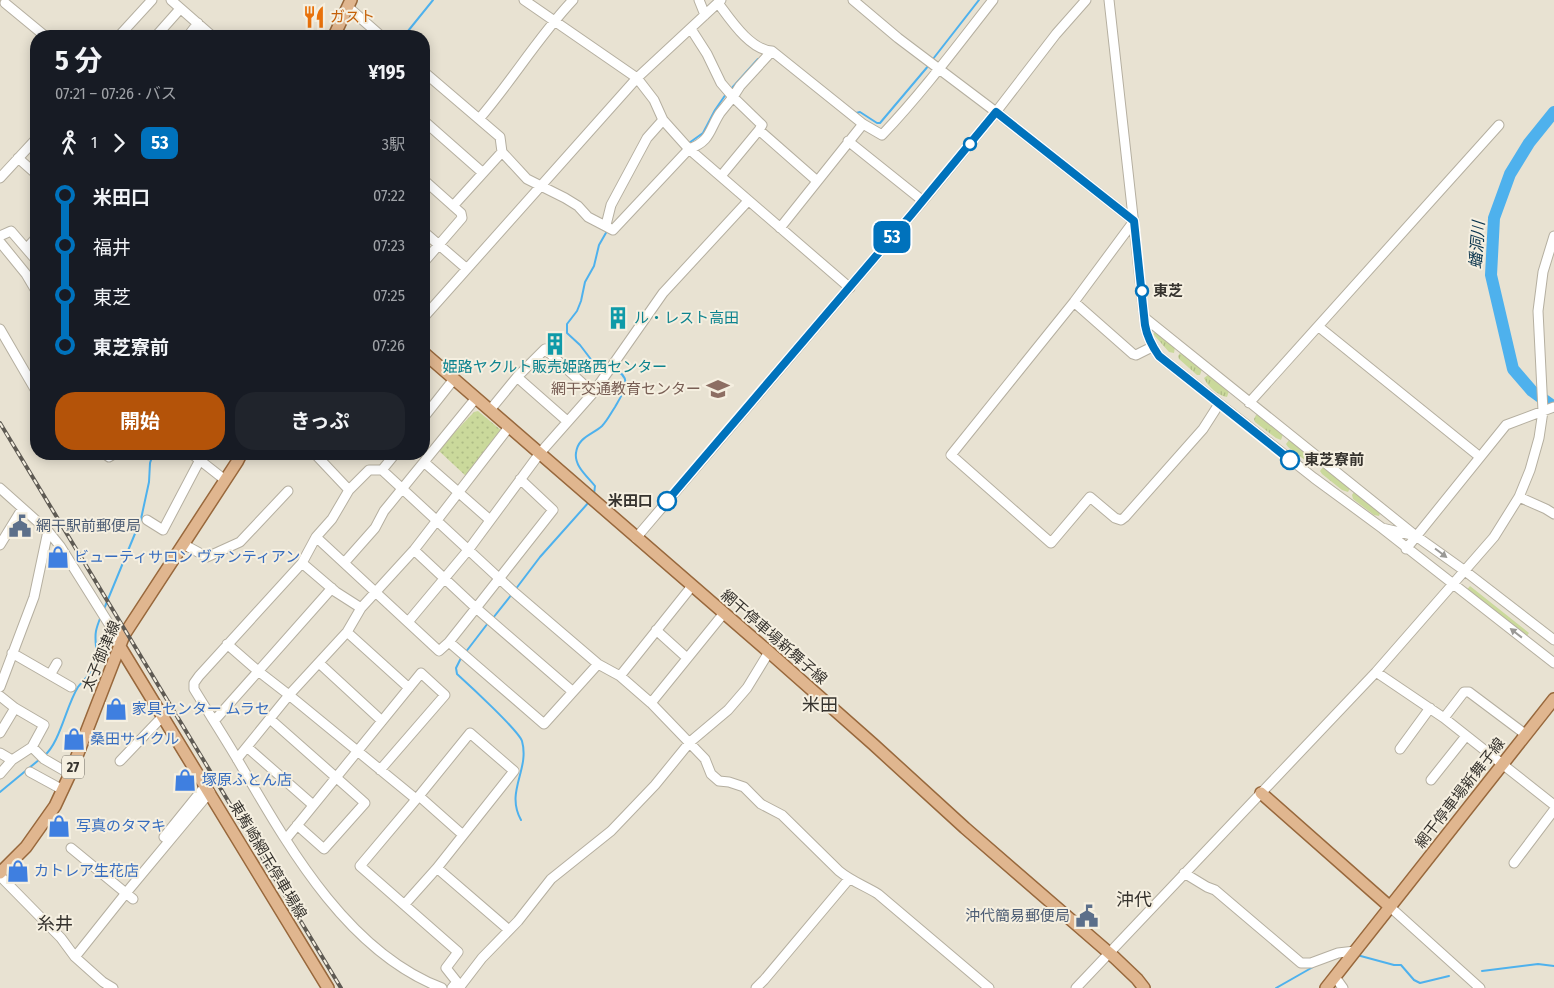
<!DOCTYPE html>
<html lang="ja">
<meta charset="utf-8">
<style>
body{margin:0;font-family:"Fira Sans Condensed","Noto Sans JP",sans-serif;background:#20242c;color:#f1f3f6;height:100vh;display:flex;flex-direction:column;font-size:19px;white-space:nowrap}
*{box-sizing:border-box;margin:0}
p{font-size:16px;color:#9ea1a6}
.icon{flex:none;width:28px;height:28px;fill:none;stroke:currentColor;stroke-width:2;stroke-linecap:round;stroke-linejoin:round}
.map{position:relative;flex:1;overflow:hidden}
.side{position:absolute;left:30px;top:30px;width:400px;height:430px;display:flex;flex-direction:column;background:#171b24;border-radius:20px;box-shadow:0 2px 12px #0003}
.side>*{flex:none}
.badge{padding:0 10px;border-radius:8px;font-size:18px;line-height:32px}
.map>.badge{position:absolute;translate:-50% -50%;box-shadow:0 0 0 2px #fff}
.legs{display:flex;align-items:center;gap:8px;height:55px;padding:0 25px;font-size:16px}
.legs p{margin-inline-start:auto}
.headline{display:flex;align-items:center;justify-content:space-between;height:85px;padding:0 25px}
h1{font-size:28px;font-weight:700;line-height:38px}
.cta{display:flex;gap:10px;margin-top:auto;padding:10px 25px}
.cta a{flex:1;height:58px;border-radius:20px;background:#b45309;color:#fff;font-size:20px;font-weight:700;line-height:58px;text-align:center}
.cta a+a{background:#20242c;color:#f1f3f6}
ul{padding:0 25px;list-style:none}
li{display:flex;align-items:center;gap:18px;height:50px;font-size:19px}
li i{display:grid;place-items:center;width:8px;height:100%;margin:0 6px;background:currentColor}
li i::after{content:'';width:12px;height:12px;margin:-6px;border:4px solid;border-radius:50%;background:#171b24}
li p{margin-inline-start:auto}
li:first-child i{background:linear-gradient(#0000 50%,currentColor 0)}
li:last-child i{background:linear-gradient(currentColor 50%,#0000 0)}
.map>svg:first-child{display:block}
.grass{fill:url(#grass-tufts)}
.park{fill:url(#park-dots)}
.lines{fill:none;stroke-linecap:round;stroke-linejoin:round}
.stream{stroke:#4eb1ed;stroke-width:2}
.river{stroke:#4eb1ed;stroke-width:12}
.minor-casing{stroke:#b5afa0;stroke-width:11}
.major-casing{stroke:#98683c;stroke-width:14}
.minor{stroke:#fff;stroke-width:9}
.major{stroke:#e0b68f;stroke-width:11}
.rail-casing{stroke:#5e5a53;stroke-width:4}
.rail{stroke:#f5efe0;stroke-width:2;stroke-dasharray:5.5;stroke-linecap:butt}
.oneway{fill:#9a9996}
.line-1-casing{stroke:#fff;stroke-width:11}
.line-1{stroke:#0072bc;stroke-width:8}
.stop-1-dot{fill:#fff;stroke:#0072bc;stroke-width:2.5}
.labels{text-anchor:middle;dominant-baseline:central;stroke-width:4;stroke-linejoin:round;paint-order:stroke}
.shield{fill:#f5efe0;stroke:#6f6b63;stroke-width:1}
.shield-label{font-size:14px;font-weight:bold;fill:#36332e}
.food-label{font-size:15px;fill:#c56008;stroke:#f5efe0;text-anchor:start}
.stop-label{font-size:15px;font-weight:bold;fill:#36332e;stroke:#f5efe0;text-anchor:start}
.culture-label{font-size:15px;fill:#0d838f;stroke:#f5efe0;text-anchor:start}
.education-label{font-size:15px;fill:#785e54;stroke:#f5efe0;text-anchor:end}
.service-label{font-size:15px;fill:#4e5e75;stroke:#f5efe0;text-anchor:start}
.shop-label{font-size:15px;fill:#366cbe;stroke:#f5efe0;text-anchor:start}
.street-label{font-size:15px;fill:#36332e;stroke:#f5efe0}
.water-label{font-size:16px;font-style:italic;fill:#09344d;stroke:#f5efe0}
.quarter-label{font-size:18px;fill:#36332e;stroke:#f5efe0}
</style>
<div class="map">
<svg width="1554" height="988" viewBox="0 0 1554 988">
<defs>
<pattern id="grass-tufts" width="24" height="20" patternUnits="userSpaceOnUse" patternTransform="scale(1.25)"><rect width="24" height="20" fill="#cad99b"/><path d="M3 7l-1-3M5 7V3M7 7l1-3M15 17l-1-3M17 17v-4M19 17l1-3" fill="none" stroke="#aebb86"/></pattern>
<pattern id="park-dots" width="8" height="8" patternUnits="userSpaceOnUse" patternTransform="scale(1.25)"><rect width="8" height="8" fill="#cad99b"/><path d="M2 2h.1M6 6h.1" fill="none" stroke="#aebb86" stroke-width="1.8" stroke-linecap="round"/></pattern>
</defs>
<rect width="100%" height="100%" fill="#e8e2d2"/>
<path class="grass" d="M1156,332L1175,347L1174,353L1169,352L1154,335V333Z
M1180,353L1184,354L1202,369L1200,375H1197L1179,359L1178,356Z
M1208,375L1229,391L1227,397C1219,396 1207,386 1204,378Z
M1256,415H1258L1283,434L1281,440L1276,438L1255,422L1254,419Z
M1289,440H1291L1316,461L1314,465L1310,464L1288,447L1286,444Z
M1323,467L1350,488L1348,492L1342,490L1322,474L1320,471Z
M1354,492L1381,511L1379,516L1374,515L1353,499L1352,495Z
M1470,586L1529,633L1523,641L1464,593Z"/>
<path class="park" d="M478,411L502,431L468,478L438,450L474,412Z"/>
<g class="lines">
<path class="stream" d="M404,36L433,0
M933,59L979,0
M731,89L758,59
M856,113L860,112L877,123H880L929,65
M689,143L703,133L715,110L726,94
M607,231L599,245L594,266L585,282L581,301L577,311L567,324V333L580,345L593,362L608,367
M594,494L595,486C588,477 574,466 576,453C578,437 592,435 602,426C607,421 611,413 615,407C623,393 635,377 613,369
M515,590L540,557L589,502
M104,609L141,519L149,482L150,463L153,454
M493,618L512,594
M465,653L488,623
M462,656L456,668L457,674C468,684 518,730 522,741C530,770 505,791 521,820
M44,756C60,743 66,706 78,687C84,679 94,672 96,662C98,652 94,641 96,631C97,626 99,621 101,616
M0,792L40,759
M1357,955L1394,965H1401L1414,980L1420,983L1449,976
M1482,971L1538,964L1554,966
M1276,988L1313,967"/>
<path class="river" d="M1554,112L1529,143L1510,174L1494,218L1491,275L1513,369L1532,391L1554,407"/>
<defs>
<path id="minor" d="M171,0L212,36
M524,0L637,78L654,100L663,120L689,149L850,288
M699,0L705,15
M853,0L898,38L996,112L1134,221
M1109,0L1145,325C1147,337 1152,346 1159,356L1314,478L1382,528L1416,536
M5,3L45,36
M718,3C730,19 750,50 772,51L863,124L882,135C922,93 957,46 993,0
M348,7L381,36
M691,29L707,54L721,83L733,97L740,86L772,51
M119,36L152,0
M156,36L180,9
M188,36L198,23
M424,72L500,137L502,152L527,179L565,198L578,206L588,217L613,230L689,149C711,141 709,130 720,113C724,108 729,102 733,97L762,125L759,130
M479,119C512,81 538,37 573,0
M424,121L483,173
M848,141L923,201
M18,158L36,174
M721,176L759,130L817,181
M0,178L36,139
M424,180L461,213L462,218L424,262
M453,206L502,152
M1134,221L1074,302L951,455L1051,543L1090,497L1115,518L1121,520L1125,517L1203,429L1219,404
M606,225L611,205L647,138L663,120
M780,228L863,124
M424,232L467,269
M0,236L11,231L36,260
M0,242L26,274L36,291
M27,248L36,238
M1074,302L1133,354L1136,355L1152,347
M424,317L637,78L721,0
M1145,318L1416,536L1465,571L1554,640
M1319,327L1480,457
M0,329L36,391
M517,377L567,421
M593,393L663,293L748,201
M1249,403L1499,125
M424,417L454,379
M105,454L109,457L114,454
M192,454L225,480
M315,454L349,490L369,470H382L515,593L598,664L620,676L651,703L705,759L711,774L719,781L729,782L744,787L761,804L782,815L839,871C851,881 865,886 878,894L989,988
M425,463L490,520
M382,470L395,454
M0,488L48,531L60,546L109,624L119,645
M349,490L332,519L316,537L439,651L449,642L476,608L553,510L520,479
M1519,497L1546,509L1554,514
M147,520L163,530L203,454
M1383,529L1554,663
M316,537L302,563L199,676L194,683V689C208,712 223,735 236,757C286,842 345,951 442,988
M636,538L923,201L996,112L1056,34L1086,0
M183,544L207,557L240,542L288,491
M0,545L22,509
M1406,549L1506,425L1554,407
M414,550L476,608L572,691
M302,563L336,592L361,608
M344,563L375,528L384,511L476,398
M408,622L469,549L540,453L593,393L545,349L517,377L490,410
M656,630L687,658
M347,632L409,688
M449,642L544,724L598,664
M227,644L258,671L289,695L416,799
M12,653L71,687
M319,663L382,721
M1376,672L1444,718L1554,805
M50,675L57,663
M620,676L692,586
M0,687L34,597L48,531
M0,696L15,708L44,725L32,747L12,760L0,774
M651,703L724,613
M1444,718L1464,692H1469L1525,734
M270,719L365,803L324,849L297,825
M214,721L332,588
M0,733L15,708
M32,747L44,759L70,774
M247,747L313,805
M1400,749L1430,708
M0,753L12,760
M237,759L289,695L347,632L361,608L414,550L509,427
M120,761L163,716
M30,772L63,790
M1431,780L1466,736
M419,796L463,835
M286,839L421,673L445,695L380,770
M170,840L164,837L206,785
M71,848L133,899
M1514,863L1554,810
M437,868L509,930
M1184,873L1207,887L1215,890L1301,963H1311L1338,953L1355,951
M0,876L61,938L75,957L103,982L113,988
M404,905L437,868L514,771L470,733L419,796L360,866L458,952L446,968L457,982L452,988
M1389,906L1480,988
M75,957L126,893L210,792
M1334,978L1338,981L1343,988
M459,988L482,958L518,921L551,879L611,831L655,785L690,742L728,710L747,688L769,652
M756,988L764,980L849,879
M1076,988L1376,672L1494,537L1519,497L1530,470L1539,438L1543,411L1538,311L1543,272L1554,236"/>
<path id="major" d="M334,36L351,0
M424,353L769,652L873,744L965,828L1115,958L1137,979L1144,988
M119,645L328,988
M1261,793L1389,906
M0,873L26,847L55,806L70,774L124,635L237,462L241,454
M1326,988L1554,699"/>
</defs>
<use href="#minor" class="minor-casing"/>
<use href="#major" class="major-casing"/>
<use href="#minor" class="minor"/>
<use href="#major" class="major"/>
<defs>
<path id="rail" d="M0,423L341,988"/>
</defs>
<use href="#rail" class="rail-casing"/>
<use href="#rail" class="rail"/>
</g>
<defs><path id="oneway-solid" d="M-6-.8H1V-3.2L6.5 0L1 3.2V.8H-6Z" transform="scale(1.25)"/></defs>
<g class="oneway">
<use href="#oneway-solid" transform="translate(1441 553) rotate(37)"/>
<use href="#oneway-solid" transform="translate(1516 633) rotate(-142)"/>
</g>
<g class="lines">
<defs>
<path id="line-1" d="M667,501L911,215L996,112L1134,221L1145,325C1147,337 1152,346 1159,356L1290,460"/>
</defs>
<use href="#line-1" class="line-1-casing"/>
<use href="#line-1" class="line-1"/>
</g>
<defs>
<symbol id="restaurant-bare" viewBox="-9 -9 18 18"><path d="M-5-6h1v4h1v-4h1v4h1v-4h1v5L-1.5 .5V6h-2V.5L-5-1ZM5-6V6H3V1.5H1.5Q1.5-4 5-6Z" fill="#e8710a" stroke="#f5efe0" stroke-width="2.5" paint-order="stroke"/></symbol>
<symbol id="building-bare" viewBox="-9 -9 18 18"><path d="M-4-6H4V6H1V3H-1V6H-4ZM-2.5-4.3h1.7v1.8h-1.7ZM.8-4.3h1.7v1.8H.8ZM-2.5-1h1.7V.8h-1.7ZM.8-1h1.7V.8H.8Z" fill="#0f9aa8" stroke="#f5efe0" stroke-width="2.5" paint-order="stroke"/></symbol>
<symbol id="school-bare" viewBox="-9 -9 18 18"><path d="M0-5L7-2L0 1L-7-2ZM-4 1L0 2.5L4 1V4Q0 6-4 4Z" fill="#8d6e63" stroke="#f5efe0" stroke-width="2.5" paint-order="stroke"/></symbol>
<symbol id="civic-bare" viewBox="-9 -9 18 18"><path d="M-.6-6.5H3V-4.5H.6V-3L4-1V1h2V6H-6V1h2V-1L-.6-3ZM-1.2 2.5V6h2.4V2.5Z" fill="#5c6f8a" stroke="#f5efe0" stroke-width="2.5" paint-order="stroke"/></symbol>
<symbol id="shop-bare" viewBox="-9 -9 18 18"><path d="M-5-2.5h2.3a2.7 3.5 0 0 1 5.4 0H5L5.5 6h-11ZM-1.5-2.5h3a1.5 2.3 0 0 0-3 0Z" fill="#3f7fe0" stroke="#f5efe0" stroke-width="2.5" paint-order="stroke"/></symbol>
</defs>
<g fill-rule="evenodd">
<use href="#restaurant-bare" x="298" y="1" width="32" height="32"/>
<use href="#building-bare" x="602" y="302" width="32" height="32"/>
<use href="#building-bare" x="539" y="328" width="32" height="32"/>
<use href="#school-bare" x="702" y="373" width="32" height="32"/>
<use href="#civic-bare" x="4" y="510" width="32" height="32"/>
<use href="#shop-bare" x="42" y="541" width="32" height="32"/>
<use href="#shop-bare" x="100" y="693" width="32" height="32"/>
<use href="#shop-bare" x="58" y="723" width="32" height="32"/>
<use href="#shop-bare" x="169" y="764" width="32" height="32"/>
<use href="#shop-bare" x="43" y="810" width="32" height="32"/>
<use href="#shop-bare" x="2" y="855" width="32" height="32"/>
<use href="#civic-bare" x="1071" y="900" width="32" height="32"/>
</g>
<g class="stop-1-dot">
<circle cx="970" cy="144" r="6"/>
<circle cx="1142" cy="291" r="6"/>
<circle cx="1290" cy="460" r="9"/>
<circle cx="667" cy="501" r="9"/>
</g>
<g class="labels">
<rect class="shield" x="62" y="755.5" width="22" height="23" rx="4"/>
<g class="shield-label">
<text x="73" y="767">27</text>
</g>
<g class="food-label">
<text x="330" y="17">ガスト</text>
</g>
<g class="stop-label">
<text x="1153" y="291">東芝</text>
<text x="1304" y="460">東芝寮前</text>
<text x="653" y="501" text-anchor="end">米田口</text>
</g>
<g class="culture-label">
<text x="634" y="318">ル・レスト高田</text>
<text x="555" y="367" text-anchor="middle">姫路ヤクルト販売姫路西センター</text>
</g>
<g class="education-label">
<text x="701" y="389">網干交通教育センター</text>
</g>
<g class="service-label">
<text x="36" y="526">網干駅前郵便局</text>
<text x="1070" y="916" text-anchor="end">沖代簡易郵便局</text>
</g>
<g class="shop-label">
<text x="74" y="557">ビューティサロン ヴァンティアン</text>
<text x="132" y="709">家具センター ムラセ</text>
<text x="90" y="739">桑田サイクル</text>
<text x="202" y="780">塚原ふとん店</text>
<text x="76" y="826">写真のタマキ</text>
<text x="34" y="871">カトレア生花店</text>
</g>
<g class="street-label">
<text transform="translate(774 637) rotate(41)">網干停車場新舞子線</text>
<text transform="translate(101 656) rotate(-67)">太子御津線</text>
<text transform="translate(1460 793) rotate(-52)">網干停車場新舞子線</text>
<text transform="translate(268 860) rotate(59)">東觜崎網干停車場線</text>
</g>
<g class="water-label">
<text transform="translate(1477 245) rotate(-86)">蟠洞川</text>
</g>
<g class="quarter-label">
<text x="820" y="705">米田</text>
<text x="1134" y="900">沖代</text>
<text x="55" y="924">糸井</text>
</g>
</g>
</svg>
<b class="badge" style="left:892px;top:237px;background:#0072bc;color:#fff">53</b>
<section class="side">
<div class="headline"><div><h1>5 分</h1><p>07:21 – 07:26 · バス</p></div><b>¥195</b></div>
<div class="legs"><svg class="icon" aria-label="walk" viewBox="0 0 24 24"><circle cx="13" cy="4" r="2"/><path d="M13 8l-2 6 4 7M11 14l-3 7M7 12l3-4h3l4 4"/></svg>1<svg class="icon" aria-label="forward" viewBox="0 0 24 24"><path d="M9 5l7 7-7 7"/></svg><b class="badge" style="background:#0072bc;color:#fff">53</b><p>3駅</p></div>
<ul>
<li><i style="color:#0072bc"></i><b>米田口</b><p>07:22</p></li>
<li><i style="color:#0072bc"></i><span>福井</span><p>07:23</p></li>
<li><i style="color:#0072bc"></i><span>東芝</span><p>07:25</p></li>
<li><i style="color:#0072bc"></i><b>東芝寮前</b><p>07:26</p></li>
</ul>
<div class="cta"><a>開始</a><a>きっぷ</a></div>
</section>
</div>
